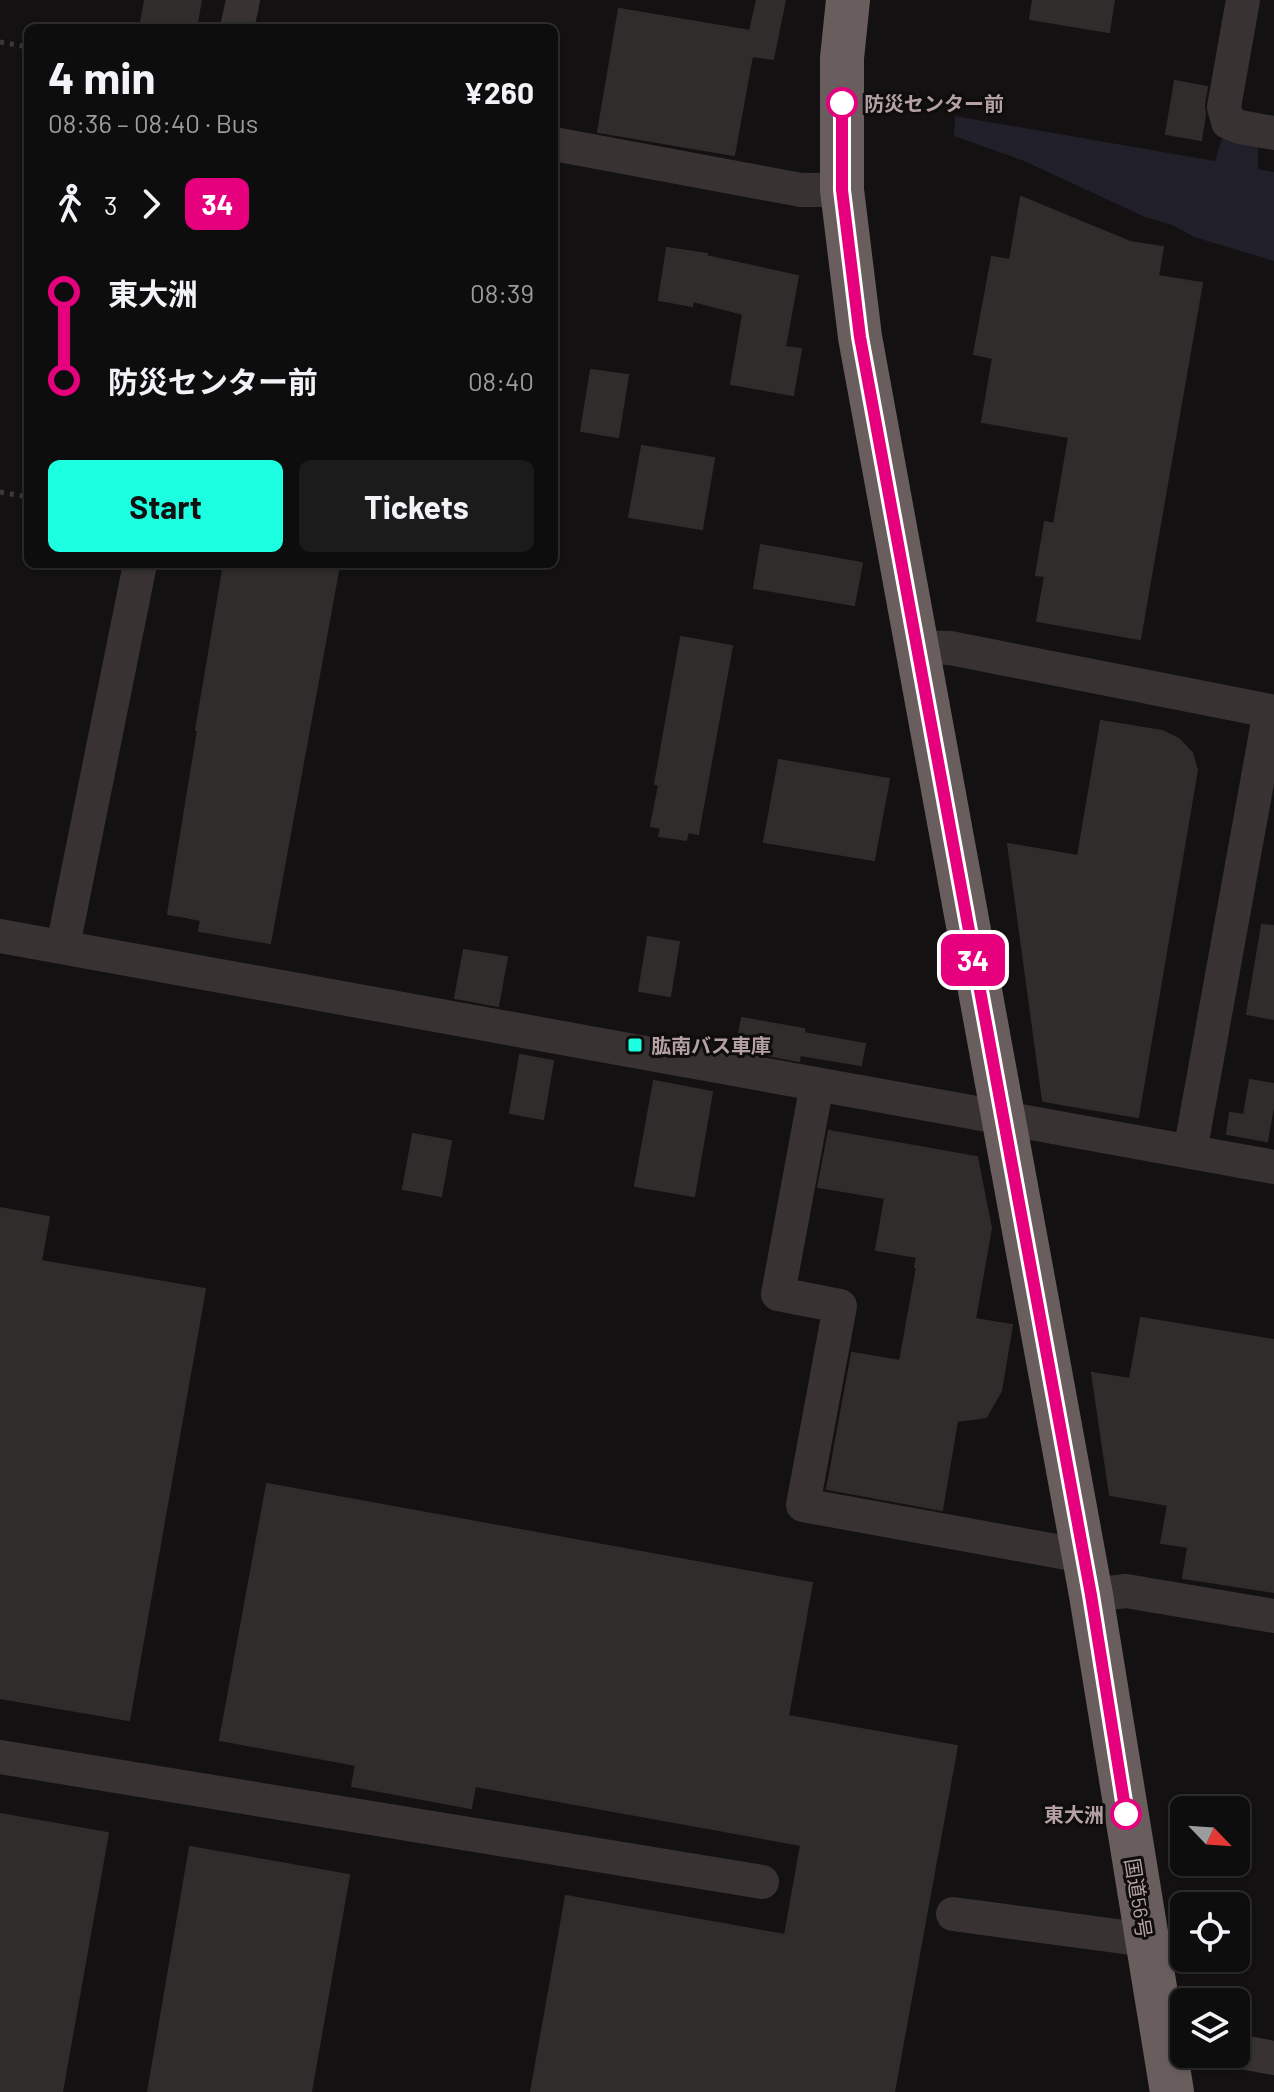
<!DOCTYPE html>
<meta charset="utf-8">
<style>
body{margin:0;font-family:Barlow,"Noto Sans JP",sans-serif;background:#1c1b1b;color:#f1f3f6;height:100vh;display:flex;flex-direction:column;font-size:30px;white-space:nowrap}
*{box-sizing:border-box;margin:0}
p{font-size:26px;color:#9b9c9d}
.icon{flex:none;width:44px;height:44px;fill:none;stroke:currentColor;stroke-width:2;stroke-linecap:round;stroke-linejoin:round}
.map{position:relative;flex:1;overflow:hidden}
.drawer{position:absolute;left:24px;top:24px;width:534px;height:544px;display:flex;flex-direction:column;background:#0e0d0d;border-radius:12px;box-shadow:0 2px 6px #0004,0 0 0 2px #2e2d2e}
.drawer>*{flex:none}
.badge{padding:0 16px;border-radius:12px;font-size:28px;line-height:52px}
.needle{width:52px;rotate:115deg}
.tools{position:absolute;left:1170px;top:1796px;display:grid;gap:16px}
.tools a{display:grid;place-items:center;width:80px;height:80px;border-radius:12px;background:#0e0d0d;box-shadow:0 2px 6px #0004,0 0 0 2px #2e2d2e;font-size:40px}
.map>.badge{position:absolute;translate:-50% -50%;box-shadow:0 0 0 4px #fff}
.legs{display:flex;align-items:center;gap:12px;height:88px;padding:0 24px;font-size:26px}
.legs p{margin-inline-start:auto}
.head{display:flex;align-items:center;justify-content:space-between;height:136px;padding:0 24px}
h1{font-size:44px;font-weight:700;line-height:60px}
.cta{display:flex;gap:16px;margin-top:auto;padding:16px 24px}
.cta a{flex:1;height:92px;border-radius:12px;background:#1dffe1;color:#111;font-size:32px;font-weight:700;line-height:92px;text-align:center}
.cta a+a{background:#1c1b1b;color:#f1f3f6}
ul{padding:0 24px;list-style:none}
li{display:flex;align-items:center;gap:28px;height:88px;font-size:30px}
li i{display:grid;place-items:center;width:12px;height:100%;margin:0 10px;background:currentColor}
li i::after{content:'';width:20px;height:20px;margin:-10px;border:6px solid;border-radius:50%;background:#0e0d0d}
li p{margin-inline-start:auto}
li:first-child i{background:linear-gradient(#0000 50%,currentColor 0)}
li:last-child i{background:linear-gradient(currentColor 50%,#0000 0)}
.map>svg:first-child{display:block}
.green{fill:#211f29}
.building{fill:#302c2c;stroke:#2f2c2b;stroke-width:2}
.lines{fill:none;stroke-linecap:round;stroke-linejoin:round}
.path{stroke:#3f3838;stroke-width:5;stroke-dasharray:4 6;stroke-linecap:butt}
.minor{stroke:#383232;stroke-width:34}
.highway{stroke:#6a5d5e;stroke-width:44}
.line-1-casing{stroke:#fff;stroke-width:18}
.line-1{stroke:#e6007e;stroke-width:12}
.stop-1-dot{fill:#fff;stroke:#e6007e;stroke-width:4}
.poi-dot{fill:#1dffe1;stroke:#0e0d0c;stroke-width:3}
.labels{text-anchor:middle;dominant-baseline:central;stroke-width:6;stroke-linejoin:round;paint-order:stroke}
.stop-label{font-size:20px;font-weight:bold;fill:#b5a1a3;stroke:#0e0d0c;text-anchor:start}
.poi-label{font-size:20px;font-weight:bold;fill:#b5a1a3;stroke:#0e0d0c;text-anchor:start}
.street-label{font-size:20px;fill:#b5a1a3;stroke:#0e0d0c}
</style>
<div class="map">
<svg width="1274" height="2092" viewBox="0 0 1274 2092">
<rect width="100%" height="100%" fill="#131111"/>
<path class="green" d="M955,116L1215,161L1225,128L1258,142V169L1274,172V261L1194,237L1172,225L1145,217L1024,161L954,136Z"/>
<path class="building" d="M145,0H201L196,28H140Z
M757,0H785L773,59L752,56L734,155L598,132L619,9L750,31Z
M1033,0H1114L1109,32L1030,19Z
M1175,81L1207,87L1204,104L1205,115L1201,140L1166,134Z
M1021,197L1130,242L1163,247L1158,276L1202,283L1140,639L1037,621L1045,576L1036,575L1045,522L1054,524L1069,437L982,422L993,358L974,354L992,257L1010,260Z
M667,248L707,254L706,256L798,276L785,347L801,349L793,395L731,384L743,314L693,301L692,306L659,300Z
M591,370L628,375L618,437L581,431Z
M642,446L714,458L702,529L629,517Z
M761,545L862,563L854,605L754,588Z
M224,564H327L339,566L270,943L199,931L201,920L168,914L198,730H196Z
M681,637L732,646L698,834L688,832L686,840L659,836L661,828L651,826L659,785L655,784Z
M1101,721L1162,731L1179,739L1192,753L1197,770L1138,1117L1043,1101L1008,844L1078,856Z
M779,760L889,779L874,860L764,842Z
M1262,925L1274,926V1019L1247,1014Z
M648,937L679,942L670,996L639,991Z
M464,950L507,957L498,1006L455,998Z
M742,1018L804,1029V1033L865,1044L861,1065L800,1055L799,1061L736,1049Z
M520,1055L553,1061L543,1119L510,1113Z
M1250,1080L1274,1084V1102L1267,1141L1227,1134L1230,1113L1244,1115Z
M654,1081L712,1092L694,1196L635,1186Z
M829,1131L977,1157L991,1228L975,1319L1012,1325L1001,1391L986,1417L957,1421L942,1510L827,1489L852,1353L900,1361L917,1267H915L917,1257L876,1250L885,1198L818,1187Z
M413,1134L451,1141L441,1196L403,1189Z
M0,1208L49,1217L41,1261L205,1289L129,1720L0,1698Z
M1141,1318L1274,1340V1592L1183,1578L1188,1547L1161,1543L1168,1505L1110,1495L1092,1373L1130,1379Z
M267,1484L812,1583L788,1716L957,1746L894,2092H531L566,1896L785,1935L801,1845L475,1786L471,1808L352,1786L356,1765L220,1740Z
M0,1814L108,1833L62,2092H0Z
M190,1847L349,1875L311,2092H148Z"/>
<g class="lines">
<path class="path" d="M0,42L28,47
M0,492L28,497"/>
<path class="minor" d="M1243,0L1224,107L1228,122L1240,127L1274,133
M237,28L243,0
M554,144L801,190H842
M917,647L950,648L1270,711
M0,936L1274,1167
M63,946L140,564
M817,1084L778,1294L840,1306L803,1505L1083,1556
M1190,1152L1270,711L1274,712
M1091,1595L1126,1591L1274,1616
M0,1757L762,1882
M953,1914L1146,1940
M1236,2051L1274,2058"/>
<path class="highway" d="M848,0L842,58V190L860,337L1091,1595L1172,2092"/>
</g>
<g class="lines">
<defs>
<path id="line-1" d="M842,103V190L860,337L1091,1595L1126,1814"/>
</defs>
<use href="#line-1" class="line-1-casing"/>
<use href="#line-1" class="line-1"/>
</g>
<g class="stop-1-dot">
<circle cx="842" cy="103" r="14"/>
<circle cx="1126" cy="1814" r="14"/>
</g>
<rect class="poi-dot" x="627" y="1037" width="16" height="16" rx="4"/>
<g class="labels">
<g class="stop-label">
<text x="864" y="103">防災センター前</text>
<text x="1104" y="1814" text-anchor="end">東大洲</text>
</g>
<g class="poi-label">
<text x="651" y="1045">肱南バス車庫</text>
</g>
<g class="street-label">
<text transform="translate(1139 1898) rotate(81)">国道56号</text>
</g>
</g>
</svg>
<div class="tools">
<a><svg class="needle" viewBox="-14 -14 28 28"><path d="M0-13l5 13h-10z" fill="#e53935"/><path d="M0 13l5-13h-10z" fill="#9b9c9d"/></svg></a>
<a><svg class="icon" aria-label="locate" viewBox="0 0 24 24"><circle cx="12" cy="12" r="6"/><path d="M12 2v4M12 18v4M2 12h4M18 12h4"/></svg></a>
<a><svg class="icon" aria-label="layers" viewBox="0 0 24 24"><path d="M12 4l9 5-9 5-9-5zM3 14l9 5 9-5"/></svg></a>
</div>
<b class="badge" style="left:973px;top:960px;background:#e6007e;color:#fff">34</b>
<section class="drawer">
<div class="head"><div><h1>4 min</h1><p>08:36 – 08:40 · Bus</p></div><b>¥260</b></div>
<div class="legs"><svg class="icon" aria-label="walk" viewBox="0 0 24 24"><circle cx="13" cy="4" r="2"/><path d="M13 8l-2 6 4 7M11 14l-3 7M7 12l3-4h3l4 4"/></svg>3<svg class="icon" aria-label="forward" viewBox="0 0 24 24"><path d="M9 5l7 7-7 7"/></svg><b class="badge" style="background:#e6007e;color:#fff">34</b></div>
<ul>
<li><i style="color:#e6007e"></i><b>東大洲</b><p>08:39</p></li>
<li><i style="color:#e6007e"></i><b>防災センター前</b><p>08:40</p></li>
</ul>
<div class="cta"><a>Start</a><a>Tickets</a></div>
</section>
</div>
